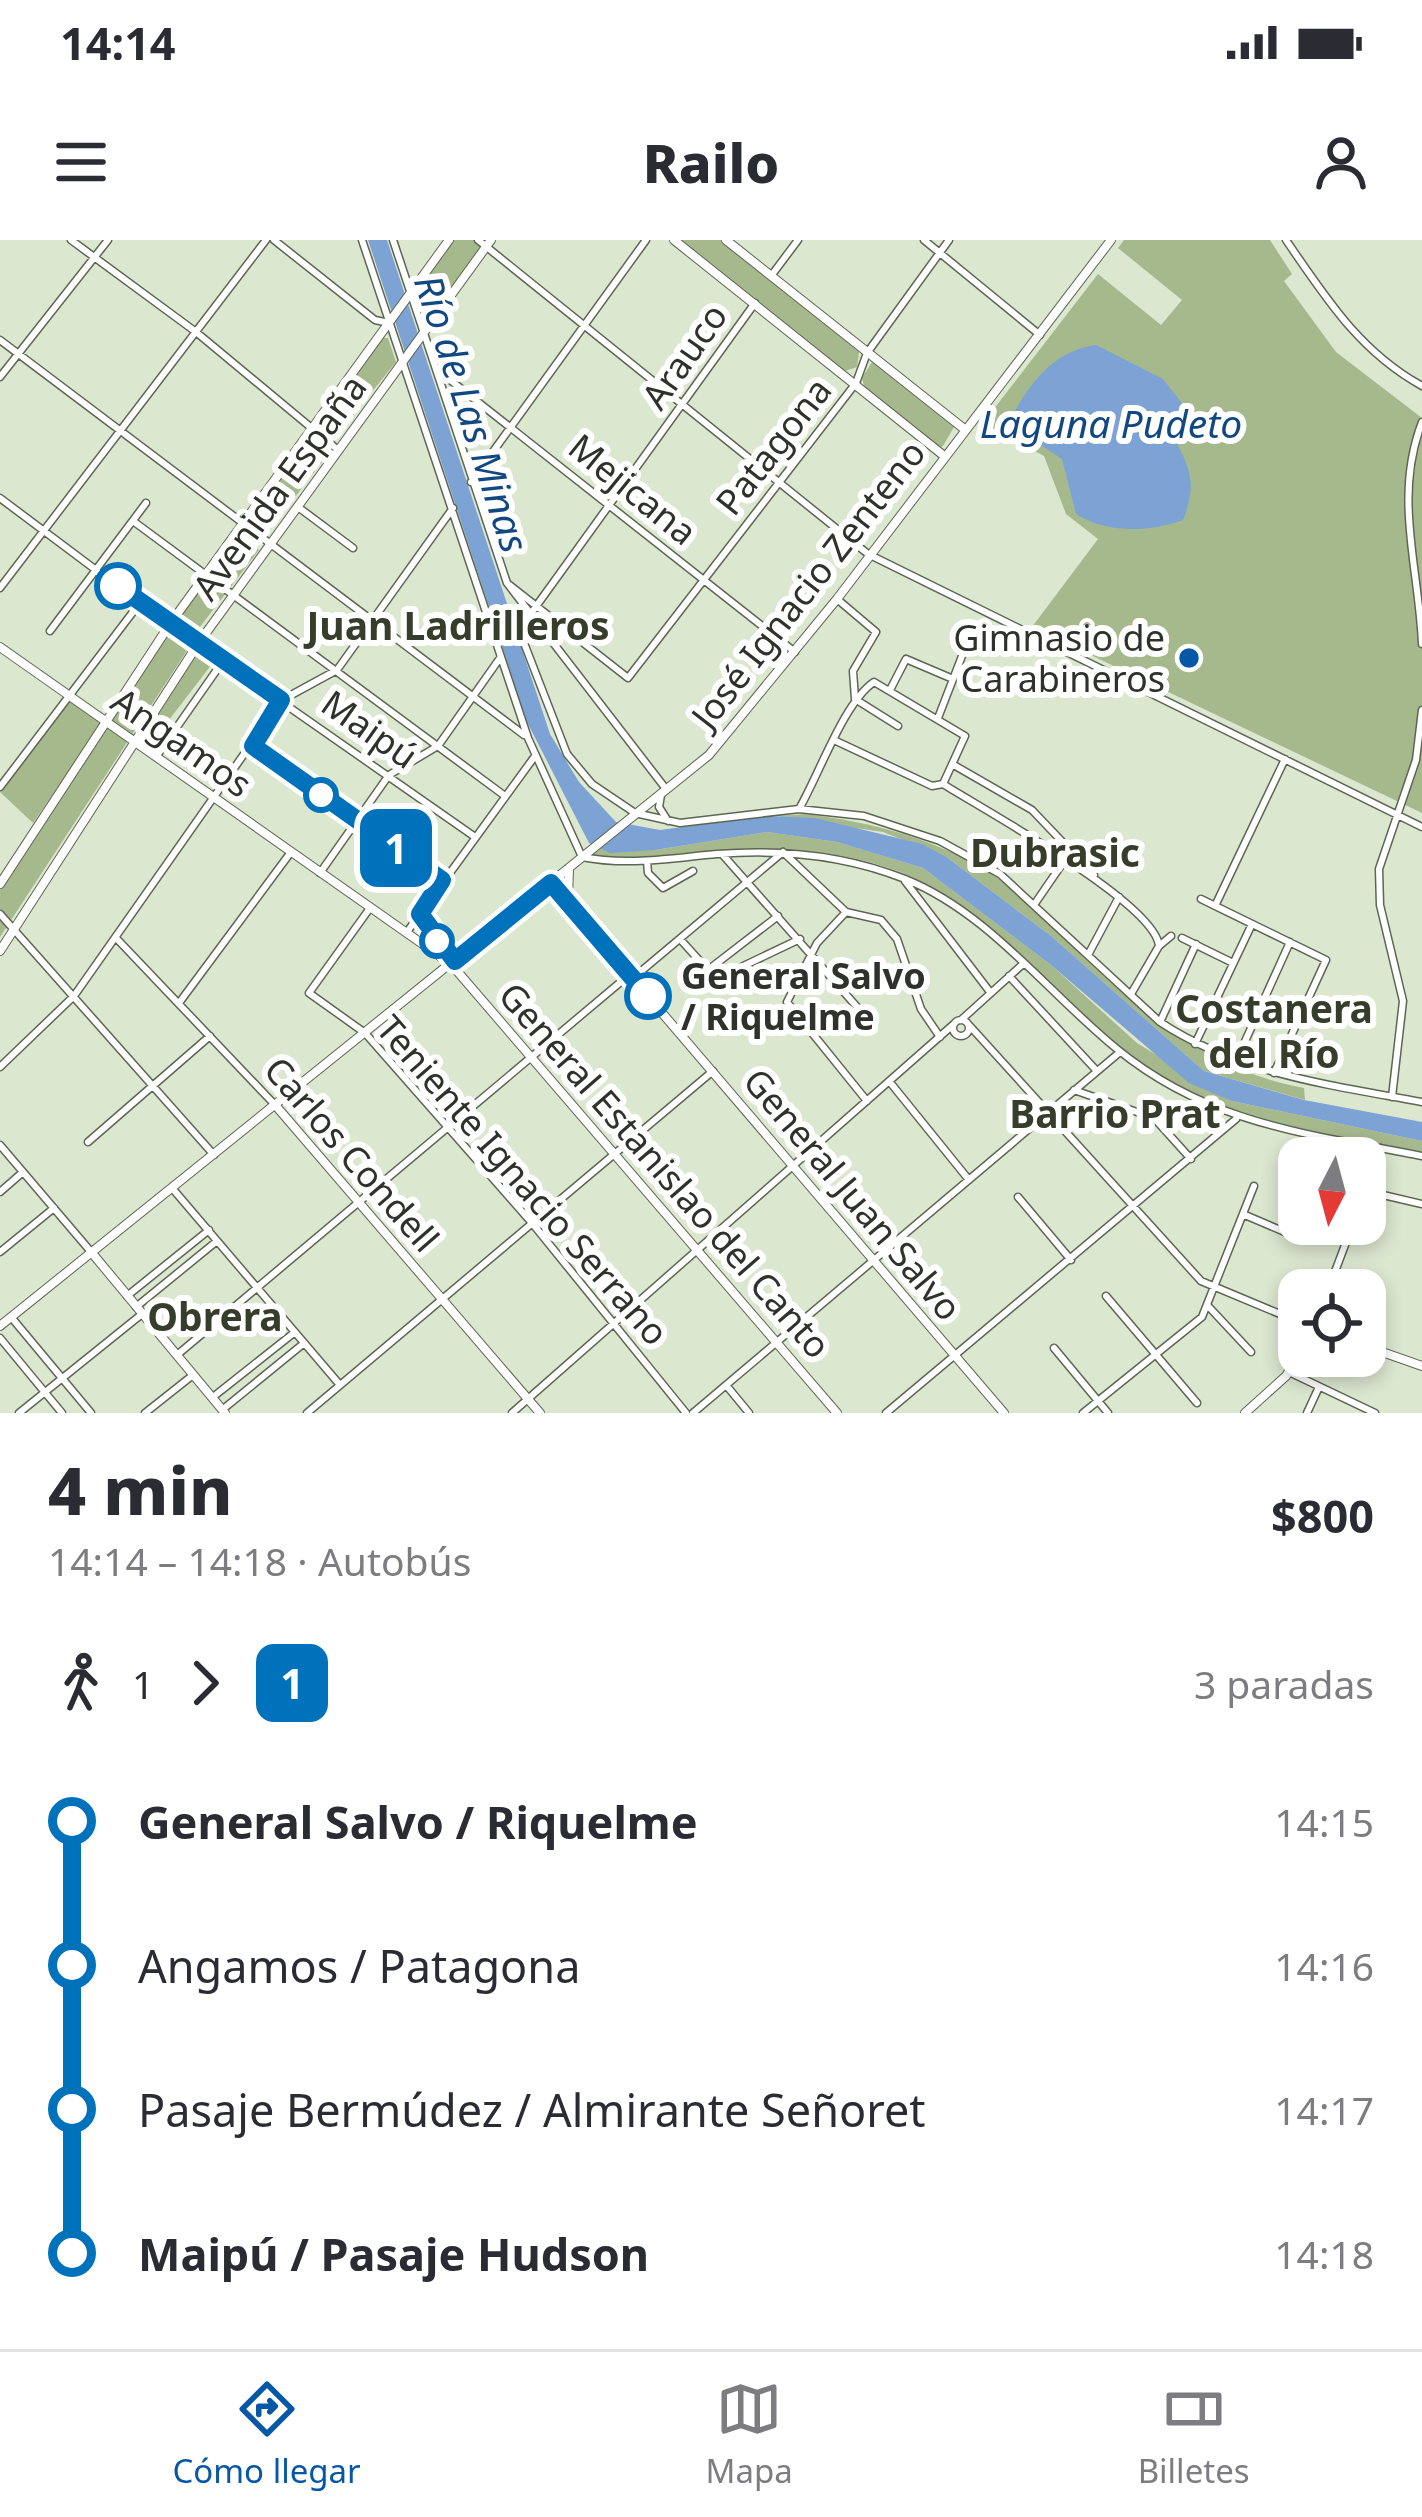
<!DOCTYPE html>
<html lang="es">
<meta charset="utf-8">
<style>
body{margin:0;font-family:"Noto Sans",sans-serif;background:#f2f2f3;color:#2b2b33;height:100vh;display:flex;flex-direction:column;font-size:45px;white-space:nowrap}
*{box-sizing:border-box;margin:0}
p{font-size:39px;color:#7c7c81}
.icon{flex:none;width:66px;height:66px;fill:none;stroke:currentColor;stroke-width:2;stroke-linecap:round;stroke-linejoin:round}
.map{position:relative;height:1173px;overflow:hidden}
.side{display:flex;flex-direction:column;background:#fff;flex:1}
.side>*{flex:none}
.badge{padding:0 24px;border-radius:18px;font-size:42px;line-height:78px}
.needle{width:78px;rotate:186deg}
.controls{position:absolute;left:1278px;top:897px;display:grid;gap:24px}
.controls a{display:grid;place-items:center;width:108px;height:108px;border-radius:24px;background:#fff;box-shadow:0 6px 18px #0003;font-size:60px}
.map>.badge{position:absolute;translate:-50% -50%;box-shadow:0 0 0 6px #fff}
.legs{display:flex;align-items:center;gap:18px;height:132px;padding:0 48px;font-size:39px}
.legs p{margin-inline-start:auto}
.headline{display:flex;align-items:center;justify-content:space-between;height:204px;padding:0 48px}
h1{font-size:66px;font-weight:800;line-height:90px}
ul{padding:0 48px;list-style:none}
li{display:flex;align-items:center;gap:42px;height:144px;font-size:45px}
li i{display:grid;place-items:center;width:18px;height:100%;margin:0 15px;background:currentColor}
li i::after{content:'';width:30px;height:30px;margin:-15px;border:9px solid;border-radius:50%;background:#fff}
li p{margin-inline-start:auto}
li:first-child i{background:linear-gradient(#0000 50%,currentColor 0)}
li:last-child i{background:linear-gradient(currentColor 50%,#0000 0)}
.status{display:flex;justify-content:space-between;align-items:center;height:84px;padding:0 60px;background:#fff;direction:ltr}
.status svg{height:33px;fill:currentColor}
header{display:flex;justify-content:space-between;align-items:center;height:156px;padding:0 48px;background:#fff;font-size:54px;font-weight:800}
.menu{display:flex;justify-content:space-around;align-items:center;height:168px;border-top:3px solid #e1e1e2;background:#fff;font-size:33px;color:#7c7c81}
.menu a{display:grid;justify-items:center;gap:6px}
.menu .active{color:#0658a6}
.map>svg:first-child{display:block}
.green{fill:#a6b98d}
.water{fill:#7ca3d3}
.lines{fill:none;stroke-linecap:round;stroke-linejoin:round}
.street-casing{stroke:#5d6652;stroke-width:9}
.secondary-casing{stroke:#5d6652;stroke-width:10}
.street{stroke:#fff;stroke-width:6}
.secondary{stroke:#fff;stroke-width:8}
.line-1-casing{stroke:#fff;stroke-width:27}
.line-1{stroke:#0072bc;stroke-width:18}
.stop-1-dot{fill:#fff;stroke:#0072bc;stroke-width:6}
.poi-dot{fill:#0658a6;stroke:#fff;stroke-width:4.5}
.labels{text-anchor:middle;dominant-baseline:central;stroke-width:12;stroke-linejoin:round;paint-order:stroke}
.street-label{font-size:36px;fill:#2e322a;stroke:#fff}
.poi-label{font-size:36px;fill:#2e322a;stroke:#fff;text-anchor:end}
.stop-label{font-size:36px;font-weight:bold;fill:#2e322a;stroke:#fff;text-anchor:start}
.water-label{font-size:39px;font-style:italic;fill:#114882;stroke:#fff}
.neighbourhood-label{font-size:39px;font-weight:bold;fill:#363e2b;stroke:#fff}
</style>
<div class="status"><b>14:14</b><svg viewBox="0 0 49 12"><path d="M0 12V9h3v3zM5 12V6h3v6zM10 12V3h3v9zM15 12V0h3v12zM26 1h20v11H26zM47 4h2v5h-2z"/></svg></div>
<header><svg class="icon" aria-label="menu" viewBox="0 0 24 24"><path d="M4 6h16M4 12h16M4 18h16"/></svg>Railo<svg class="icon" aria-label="person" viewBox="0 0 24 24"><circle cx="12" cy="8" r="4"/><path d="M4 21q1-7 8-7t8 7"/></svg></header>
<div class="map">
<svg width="1422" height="1173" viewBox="0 0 1422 1173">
<rect width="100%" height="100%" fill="#dce7d0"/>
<path class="green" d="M454,0H486L425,84L415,53Z
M679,0H721L859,112L857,127L845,131Z
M1124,0H1270L1292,34L1284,41L1336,112L1422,178V573L1032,387L1098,299L1066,274L1044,216L983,183L1098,34L1161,85L1182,60L1118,8Z
M382,98H388L396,122L333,200L318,183Z
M872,122L954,187L943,206L938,208L864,146L862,138Z
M309,196L329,213L264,297L247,280Z
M238,293L259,310L193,396L176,380Z
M171,389L192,403L0,697V650Z
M196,412L212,424L149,506L142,493Z
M70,459L102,483L33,583L0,552Z
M805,574C873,582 938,599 996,637C1026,658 1052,686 1078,712C1142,774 1214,832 1304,848L1305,860L1204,831L1051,696L948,618L883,592L776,576Z
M767,592L837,602L923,628L1051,725L1137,803L1232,861L1422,901V912C1322,892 1224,882 1138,821C1054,760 989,660 886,627C793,597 710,614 615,620L591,615L601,608L655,610Z"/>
<path class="water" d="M368,0H387L550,494L579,542L616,582L660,590L765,576L815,578L922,604L948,618L1051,696L1204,831L1304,860L1422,882V901L1232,861L1189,843L1051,725L923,628L837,602L767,592L655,610L610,613L589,603L527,482Z
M1096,105L1163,139L1192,176L1188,184L1179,183L1173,197C1191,228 1197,245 1183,280C1151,292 1107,294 1076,274L1062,219L1008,184C1027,147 1051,111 1096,105Z"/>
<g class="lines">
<defs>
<path id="street" d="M71,0L196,92L338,210
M274,0L375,80L389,83
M362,0L528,498L582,617C628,626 671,618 717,614C781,609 845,615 905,639C988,672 1049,754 1117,809C1210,885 1310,894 1422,916
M393,0L507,343L666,549
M478,0L868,314L1422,587
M924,0L1040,95
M1286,0C1326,58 1359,111 1422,146
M771,36L798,0
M755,63L519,390L567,514L592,544L635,573L680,583L799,569L864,576L940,601L1000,634L1160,782C1239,834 1330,845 1422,862
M0,100L524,495
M440,132L795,412
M0,137L108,0
M1422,182C1393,258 1419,327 1422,404
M471,242L646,0
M0,258L140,363L475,597
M298,267L353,308
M133,281L505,556
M507,343L628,438L856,143L867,113L949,0
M0,348L266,0
M837,359L876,392L853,431L855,459
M50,391L146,263
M890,450L906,419L953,439
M855,459L898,486
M938,478L962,416
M836,501L932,546L943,544C984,570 1155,663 1159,706
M254,507L443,640
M156,517L223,421
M952,524L1032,570L1094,635
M0,547L139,364
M661,555L659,567L668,581
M799,569C819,535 844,462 874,442L965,496L943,544
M722,614L865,776
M647,621L648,633L663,648L693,631
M320,633L389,535L438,506L500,418
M905,641L990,752
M1201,659L1326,720L1274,833
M1036,662L1071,611
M1215,666L1285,519
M370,668L309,753L365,793L532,983L686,1173
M846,672L817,703L787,762L867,861
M0,674L214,915
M420,674L455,721
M407,692L535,516
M1182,698L1233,723
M117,699L276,866
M680,699L716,739L800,699
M1088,715L1119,657
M708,730L778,676
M1009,736L1096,830
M633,738L783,612L846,672L881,680L897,699L921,769L940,797
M1131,754L1159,706L1171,696
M179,763L291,612
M961,780L1023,724
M953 788a8 8 0 1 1 16 0a8 8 0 1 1-16 0Z
M1160,782L1196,704
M968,784L1201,1041L1299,1082
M1195,804L1252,684
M1237,819L1290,702
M0,827L74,756L282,460L337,430L453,268
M889,841L969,940
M1074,850L1154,878L1191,919
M1392,857L1403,761L1380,665L1379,629L1416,520L1422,470
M88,902L210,796
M0,905L92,1013
M172,948L340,1145
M1366,950L1381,908
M1366,951L1422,964
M0,952L23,932
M1018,957L1071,1020
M1245,975L1299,998
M0,1012L54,968
M1328,1050L1353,984
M127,1056L209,990
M1106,1056L1197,1163
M1208,1066L1251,1112
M136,1067L217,1001
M11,1077L91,1173
M0,1098L62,1173
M1054,1108L1108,1173
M177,1115L629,735
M1289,1132L1375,1173
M726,1145L749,1173
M213,1157L295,1092
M222,1170L303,1104
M19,1173L142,1074
M145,1173L193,1135
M307,1173L713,831
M512,1173L954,784
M693,1173L1120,812
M886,1173L1236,879
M1083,1173L1202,1077L1254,946
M1307,1173L1319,1147"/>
<path id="secondary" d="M674,0L943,215
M726,0L963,188
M0,407L451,724L837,1173
M551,643L1004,1173
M0,644L170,384L449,0
M568,659L569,628
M0,711L198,404L491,0
M276,866L540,1173
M92,1013L225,1173
M0,1086L709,515L837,359L1111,0
M1365,1106L1422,1126
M1245,1173L1286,1136L1299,1116"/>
</defs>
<use href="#street" class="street-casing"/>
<use href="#secondary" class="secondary-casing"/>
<use href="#street" class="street"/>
<use href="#secondary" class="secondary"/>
</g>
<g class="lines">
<defs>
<path id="line-1" d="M118,346L281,460L253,506L442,640L420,674L455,721L551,643L648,756"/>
</defs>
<use href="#line-1" class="line-1-casing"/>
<use href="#line-1" class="line-1"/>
</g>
<g class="stop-1-dot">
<circle cx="118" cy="346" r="21"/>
<circle cx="321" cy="555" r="15"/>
<circle cx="437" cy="701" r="15"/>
<circle cx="648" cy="756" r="21"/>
</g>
<circle class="poi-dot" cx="1189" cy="418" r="12"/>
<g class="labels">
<g class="street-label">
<text transform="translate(684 116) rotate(-55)">Arauco</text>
<text transform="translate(773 206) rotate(-52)">Patagona</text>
<text transform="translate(279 247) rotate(-54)">Avenida España</text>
<text transform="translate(633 249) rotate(39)">Mejicana</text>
<text transform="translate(808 344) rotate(-52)">José Ignacio Zenteno</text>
<text transform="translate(370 489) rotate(35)">Maipú</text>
<text transform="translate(182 502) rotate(35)">Angamos</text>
<text transform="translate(352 914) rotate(49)">Carlos Condell</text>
<text transform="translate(665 930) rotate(49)">General Estanislao del Canto</text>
<text transform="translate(523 940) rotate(49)">Teniente Ignacio Serrano</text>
<text transform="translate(853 954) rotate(50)">General Juan Salvo</text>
</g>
<g class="poi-label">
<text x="1165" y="397">Gimnasio de<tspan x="1165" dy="41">Carabineros</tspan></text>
</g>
<g class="stop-label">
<text x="681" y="735">General Salvo<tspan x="681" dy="41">/ Riquelme</tspan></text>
</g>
<g class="water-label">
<text transform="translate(473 173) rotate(72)">Río de Las Minas</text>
<text x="1111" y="182">Laguna Pudeto</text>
</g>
<g class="neighbourhood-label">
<text x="458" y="384">Juan Ladrilleros</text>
<text x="1055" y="611">Dubrasic</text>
<text x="1274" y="767">Costanera<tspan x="1274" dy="45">del Río</tspan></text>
<text x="1115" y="872">Barrio Prat</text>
<text x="215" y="1075">Obrera</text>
</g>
</g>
</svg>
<div class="controls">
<a><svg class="needle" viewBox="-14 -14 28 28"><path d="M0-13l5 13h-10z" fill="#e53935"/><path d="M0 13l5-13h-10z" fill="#7c7c81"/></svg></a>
<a><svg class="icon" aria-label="locate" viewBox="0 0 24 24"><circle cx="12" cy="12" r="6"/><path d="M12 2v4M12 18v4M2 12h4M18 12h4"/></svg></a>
</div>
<b class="badge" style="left:396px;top:608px;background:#0072bc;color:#fff">1</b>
</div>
<section class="side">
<div class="headline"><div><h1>4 min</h1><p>14:14 – 14:18 · Autobús</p></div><b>$800</b></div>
<div class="legs"><svg class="icon" aria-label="walk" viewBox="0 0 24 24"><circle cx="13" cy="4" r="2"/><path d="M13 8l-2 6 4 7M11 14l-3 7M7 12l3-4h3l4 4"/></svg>1<svg class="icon" aria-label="forward" viewBox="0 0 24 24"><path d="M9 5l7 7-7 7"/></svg><b class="badge" style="background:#0072bc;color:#fff">1</b><p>3 paradas</p></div>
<ul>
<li><i style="color:#0072bc"></i><b>General Salvo / Riquelme</b><p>14:15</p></li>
<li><i style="color:#0072bc"></i><span>Angamos / Patagona</span><p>14:16</p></li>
<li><i style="color:#0072bc"></i><span>Pasaje Bermúdez / Almirante Señoret</span><p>14:17</p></li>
<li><i style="color:#0072bc"></i><b>Maipú / Pasaje Hudson</b><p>14:18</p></li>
</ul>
</section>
<nav class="menu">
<a class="active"><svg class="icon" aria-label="directions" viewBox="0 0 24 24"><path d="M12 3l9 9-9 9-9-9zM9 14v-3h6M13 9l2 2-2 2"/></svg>Cómo llegar</a>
<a><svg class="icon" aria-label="map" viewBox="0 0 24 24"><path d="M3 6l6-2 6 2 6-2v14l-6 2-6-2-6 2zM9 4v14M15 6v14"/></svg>Mapa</a>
<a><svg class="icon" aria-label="tickets" viewBox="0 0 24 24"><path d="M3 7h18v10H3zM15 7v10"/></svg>Billetes</a>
</nav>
